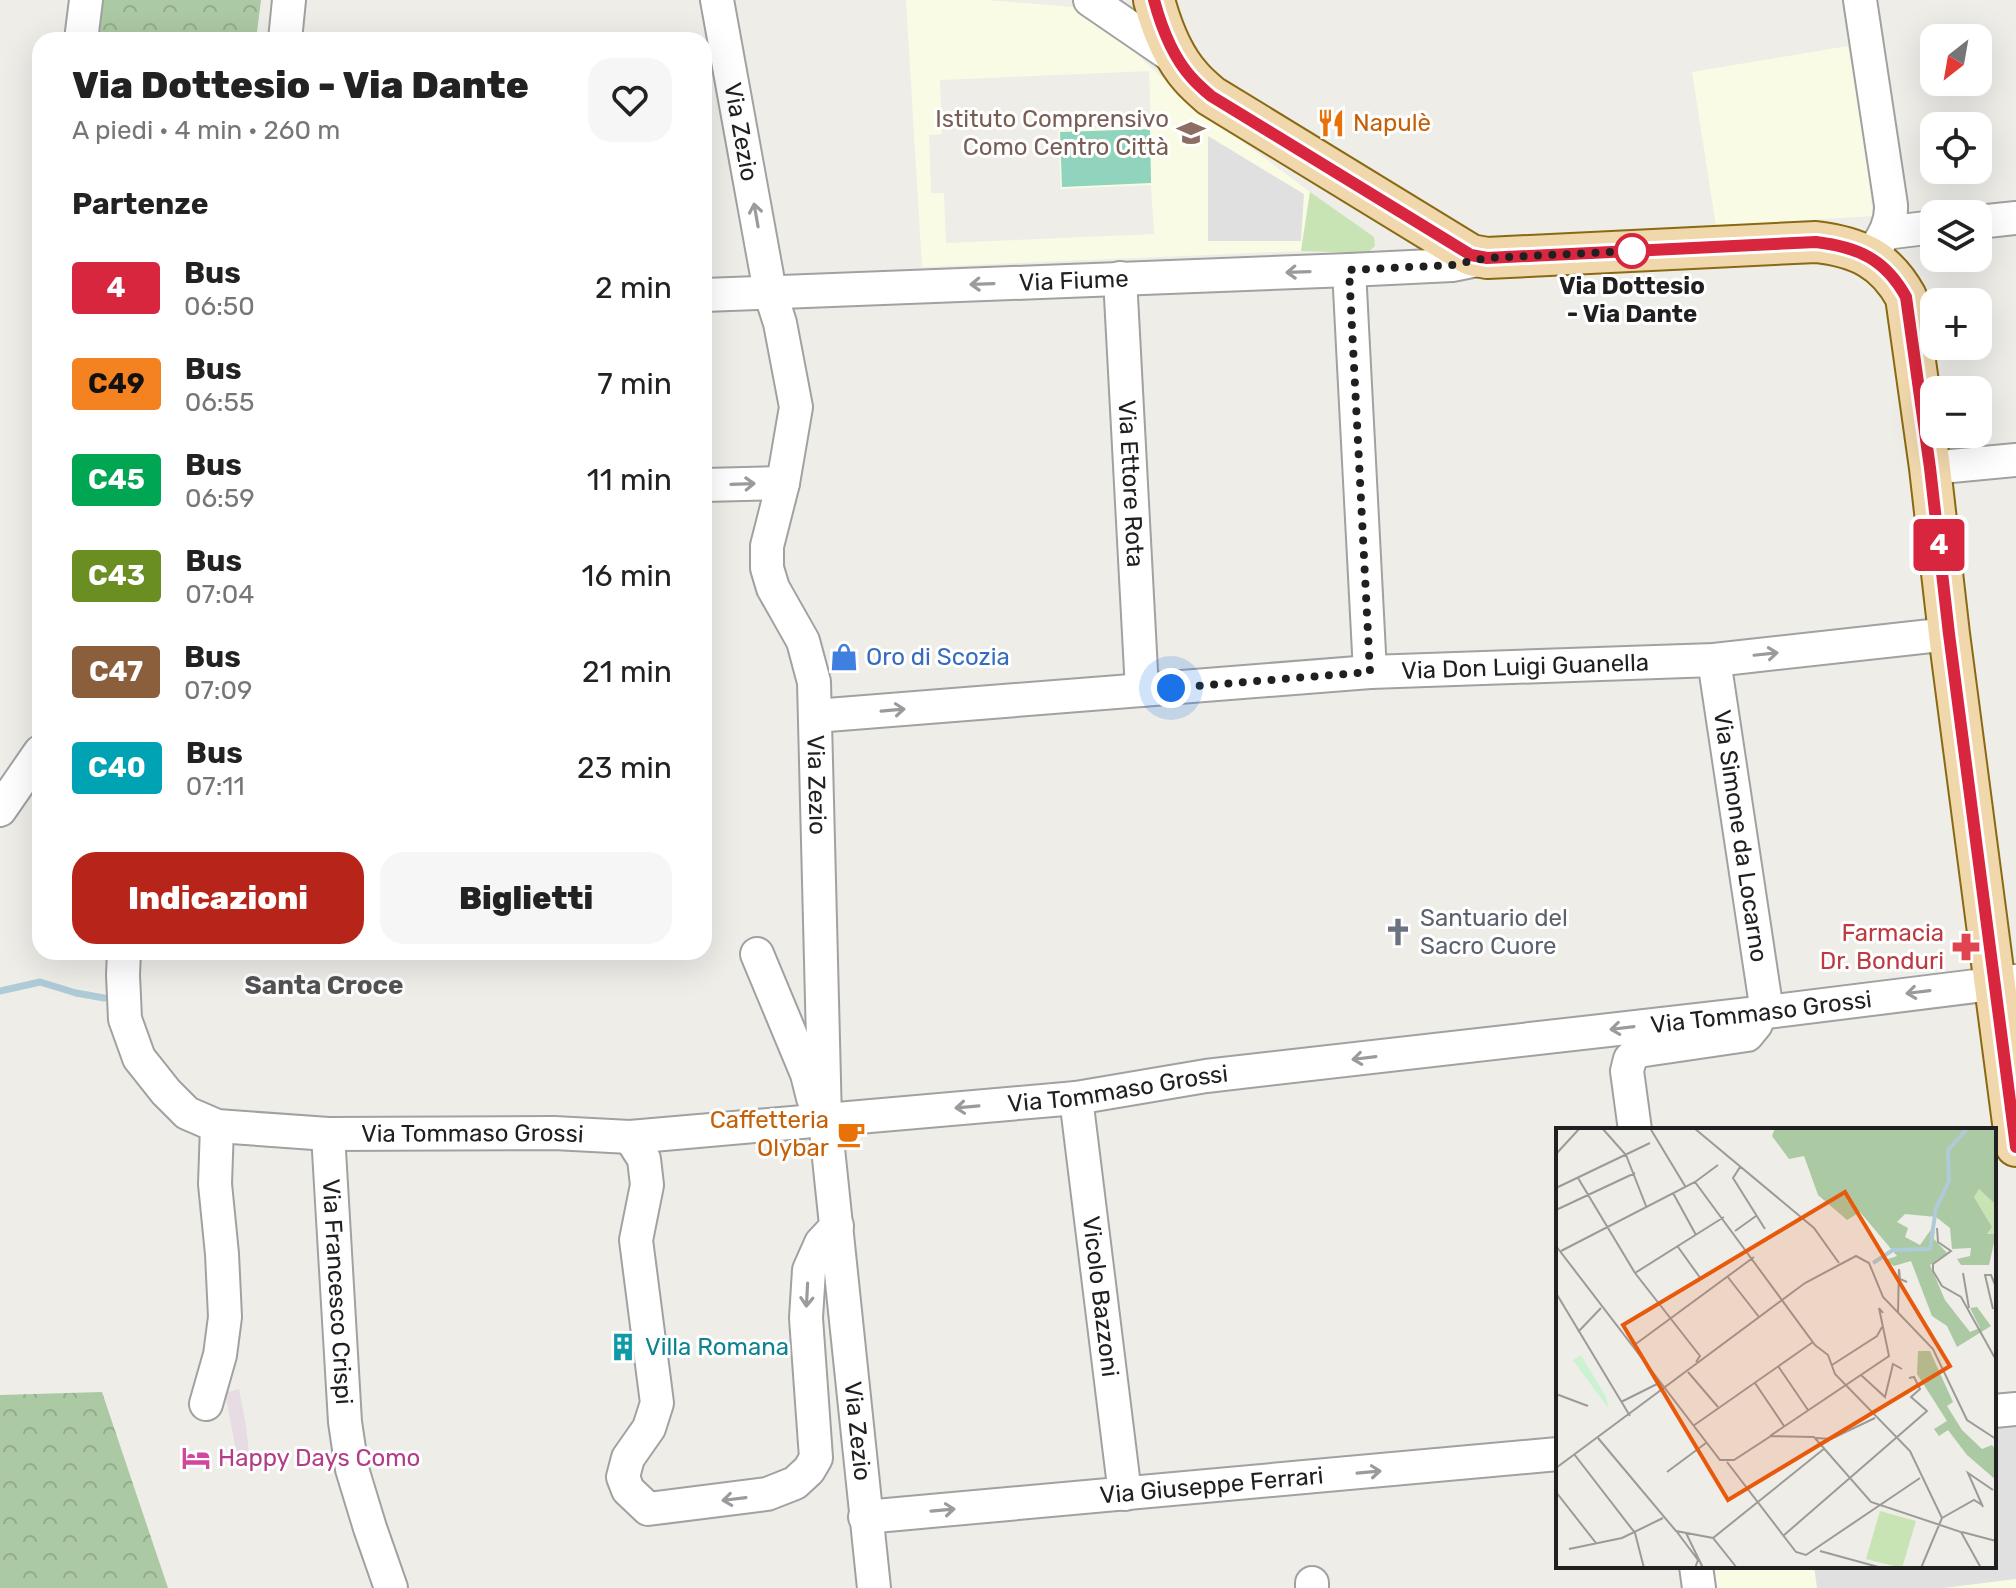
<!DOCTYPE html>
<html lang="it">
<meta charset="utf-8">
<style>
body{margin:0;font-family:Rubik,sans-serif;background:#f6f6f6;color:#222;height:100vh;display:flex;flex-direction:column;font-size:30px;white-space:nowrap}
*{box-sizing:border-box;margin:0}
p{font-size:26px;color:#767676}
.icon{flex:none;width:44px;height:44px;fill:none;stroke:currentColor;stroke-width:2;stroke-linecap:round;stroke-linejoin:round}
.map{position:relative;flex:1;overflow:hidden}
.details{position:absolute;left:32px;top:32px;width:680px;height:928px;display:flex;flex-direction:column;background:#fff;border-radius:24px;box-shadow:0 8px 32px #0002}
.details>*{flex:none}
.badge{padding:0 16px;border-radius:6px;font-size:28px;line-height:52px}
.needle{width:52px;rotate:211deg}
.controls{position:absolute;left:1920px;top:24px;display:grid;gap:16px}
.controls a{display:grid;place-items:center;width:72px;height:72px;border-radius:16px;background:#fff;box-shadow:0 8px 32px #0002;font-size:40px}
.you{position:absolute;width:40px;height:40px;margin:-20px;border:6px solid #fff;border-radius:50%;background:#1a73e8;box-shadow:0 0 0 12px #1a73e833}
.map>.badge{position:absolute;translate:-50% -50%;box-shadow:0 0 0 4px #fff}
h2{padding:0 40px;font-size:30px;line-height:72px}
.round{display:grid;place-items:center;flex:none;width:84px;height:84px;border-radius:24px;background:#f6f6f6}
.summary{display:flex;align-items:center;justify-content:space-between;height:136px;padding:0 40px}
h1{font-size:38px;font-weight:800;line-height:60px}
.button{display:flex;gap:16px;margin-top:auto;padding:16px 40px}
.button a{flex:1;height:92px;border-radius:24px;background:#b6241a;color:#fff;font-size:32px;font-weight:800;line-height:92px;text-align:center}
.button a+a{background:#f6f6f6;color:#222}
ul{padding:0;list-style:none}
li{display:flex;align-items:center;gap:24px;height:96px;padding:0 40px}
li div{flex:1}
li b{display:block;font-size:30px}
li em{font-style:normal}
li .badge{min-width:88px;font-weight:700;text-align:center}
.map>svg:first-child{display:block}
.industrial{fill:#e7dbe4}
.education{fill:#fafbe5;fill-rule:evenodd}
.grass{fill:#c8e3b4}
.forest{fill:url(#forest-crowns)}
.pitch{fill:#90d4be}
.parking{fill:#e0e0e0}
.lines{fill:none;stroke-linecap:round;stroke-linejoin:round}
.stream{stroke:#aecbd7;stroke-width:7}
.minor-casing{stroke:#a1a1a1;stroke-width:36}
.major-casing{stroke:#896913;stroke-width:44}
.minor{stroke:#fff;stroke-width:32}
.major{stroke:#f0d7ac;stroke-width:40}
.oneway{stroke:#9b9b9b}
.line-casing{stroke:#fff;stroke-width:18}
.line{stroke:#d7263d;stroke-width:12}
.walk{stroke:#202020;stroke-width:8;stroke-dasharray:0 14.4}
.stop-dot{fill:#fff;stroke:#d7263d;stroke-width:4}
.labels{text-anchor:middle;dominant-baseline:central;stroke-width:6;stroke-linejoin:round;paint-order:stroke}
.education-label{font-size:24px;fill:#785e54;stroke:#fff;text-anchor:end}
.food-label{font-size:24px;fill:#c56008;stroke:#fff;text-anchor:start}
.street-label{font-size:24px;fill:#202020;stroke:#fff}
.stop-label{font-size:24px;font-weight:bold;fill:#202020;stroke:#fff}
.shop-label{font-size:24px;fill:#366cbe;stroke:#fff;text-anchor:start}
.worship-label{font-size:24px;fill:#5b616d;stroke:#fff;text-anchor:start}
.health-label{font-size:24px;fill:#be3a42;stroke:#fff;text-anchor:end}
.culture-label{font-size:24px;fill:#0d838f;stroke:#fff;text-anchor:start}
.hotel-label{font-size:24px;fill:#b23c85;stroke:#fff;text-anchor:start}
.neighbourhood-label{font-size:26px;font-weight:bold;fill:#535353;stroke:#fff}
.inset-river{fill:none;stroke:#aecbd7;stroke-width:4}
.inset-road{fill:none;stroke:#9c9b98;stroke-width:2}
.view{fill:#e8590c;fill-opacity:0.15;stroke:#e8590c;stroke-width:4}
.inset-edge{fill:none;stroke:#202020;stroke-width:4}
</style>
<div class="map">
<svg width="2016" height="1588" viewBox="0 0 2016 1588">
<defs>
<pattern id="forest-crowns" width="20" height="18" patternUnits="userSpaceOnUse" patternTransform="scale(2)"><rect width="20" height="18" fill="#abc9a2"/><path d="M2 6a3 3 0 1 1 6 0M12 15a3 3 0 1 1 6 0" fill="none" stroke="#93ac8b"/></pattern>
</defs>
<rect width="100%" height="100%" fill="#efede8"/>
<path class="industrial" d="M239,1389L246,1425L250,1464L239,1466L225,1393Z"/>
<path class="education" d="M906,0H987L1073,7L1100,22L1113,32L1181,95L1310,192L1301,251L922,267ZM1149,71L1151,126L1058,130L1061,189L1151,185L1154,234L946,243L944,193H931L929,135L942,134L940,80Z
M1848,46L1864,139L1873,216L1716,226L1692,72Z
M2016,1417V1588H1709L1707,1566H1994Z"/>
<path class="grass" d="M1310,192L1374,237L1375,246L1367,253L1301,251Z"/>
<path class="forest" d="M98,0H261L256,40H92Z
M102,1392L168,1588H0V1395Z"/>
<path class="pitch" d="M1150,129L1151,183L1062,187L1060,132Z"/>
<path class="parking" d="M1208,136L1304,194L1301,241H1208Z
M2016,1422V1579L1944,1588H1817L1814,1566H1994V1424Z"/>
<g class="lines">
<path class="stream" d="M0,991L40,982L76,993L104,998"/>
<defs>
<g id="minor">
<path id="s1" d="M717,0L770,292L780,323L796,407L783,483L767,546V568L773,588L803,641L814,682L825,1120L874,1588"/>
<path d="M1090,0L1179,61"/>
<path d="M1860,0L1891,205C1892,226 1881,240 1870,257"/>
<path d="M81,40L86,0"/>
<path d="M285,40L289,0"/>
<path d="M1978,222L2016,218"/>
<path d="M1885,233L1934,227"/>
<path d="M1349,270L1370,672"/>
<path id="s2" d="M1120,278L1142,690"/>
<path id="s3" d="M704,295L1349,270L1452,265L1487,258"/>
<path d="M1930,468L2016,460"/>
<path d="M704,485L783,483"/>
<path id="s4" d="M1714,660L1767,1012"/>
<path id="s5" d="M815,716L1370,672L1714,660L1949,634"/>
<path d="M0,810L40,752"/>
<path id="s6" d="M124,952L123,975L125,1019L139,1058L166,1092L187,1113L217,1126L328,1134L554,1133L630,1137L1076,1098L1206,1076L1767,1012L2016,981"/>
<path d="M757,954L807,1074L813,1098"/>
<path id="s7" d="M1076,1098L1125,1494"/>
<path d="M1635,1130L1627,1071L1630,1059L1638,1051L1747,1035L1756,1024V1013"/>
<path id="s8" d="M328,1134L345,1422L352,1469L370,1528L391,1588"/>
<path d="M630,1137L644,1159L647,1185L636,1240L657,1403L649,1428L628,1458L623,1477L628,1490L648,1509L767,1494L795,1483L809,1470L816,1458L806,1318L809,1270L821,1243L837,1226"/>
<path d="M206,1404L220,1355L225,1317L222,1254L215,1184L217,1126"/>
<path d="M1994,1411L2016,1409"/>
<path id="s9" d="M865,1517L1558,1454"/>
<path d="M1696,1566L1699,1588"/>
<path d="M1312,1583V1588"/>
</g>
<path id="major" d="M1154,0C1161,26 1173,57 1191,77C1197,84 1204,90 1211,96L1471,255L1487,258L1816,242C1858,247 1885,259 1906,297L1930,468L1949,634L2016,1146"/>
</defs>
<use href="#minor" class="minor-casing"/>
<use href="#major" class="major-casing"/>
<use href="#minor" class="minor"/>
<use href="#major" class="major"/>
</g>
<defs><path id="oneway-shaft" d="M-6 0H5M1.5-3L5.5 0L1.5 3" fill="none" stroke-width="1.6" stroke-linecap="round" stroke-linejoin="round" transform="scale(2)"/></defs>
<g class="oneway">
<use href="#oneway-shaft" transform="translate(756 215) rotate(-100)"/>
<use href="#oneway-shaft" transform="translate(1298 272) rotate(178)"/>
<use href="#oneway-shaft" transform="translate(982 284) rotate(178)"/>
<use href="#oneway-shaft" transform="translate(743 484) rotate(-2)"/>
<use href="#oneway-shaft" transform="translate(1766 654) rotate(-6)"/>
<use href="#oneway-shaft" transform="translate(893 710) rotate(-5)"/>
<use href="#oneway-shaft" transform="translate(1918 992) rotate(173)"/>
<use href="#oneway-shaft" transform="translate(1622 1028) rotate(173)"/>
<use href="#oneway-shaft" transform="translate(1364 1058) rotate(173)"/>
<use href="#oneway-shaft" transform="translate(967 1107) rotate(175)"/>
<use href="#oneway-shaft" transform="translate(807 1295) rotate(93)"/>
<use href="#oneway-shaft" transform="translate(1369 1472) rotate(-5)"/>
<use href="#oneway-shaft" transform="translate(734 1499) rotate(173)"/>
<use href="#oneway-shaft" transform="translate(943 1510) rotate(-5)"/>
</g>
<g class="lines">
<defs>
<path id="line" d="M1154,0C1161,26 1173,57 1191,77C1197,84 1204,90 1211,96L1471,255L1487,258L1816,242C1858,247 1885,259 1906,297L1930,468L1949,634L2016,1147"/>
</defs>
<use href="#line" class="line-casing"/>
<use href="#line" class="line"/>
<path class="walk" d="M1171,688L1370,672L1349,270L1452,265L1487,258L1632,251"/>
</g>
<defs>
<symbol id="restaurant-bare" viewBox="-9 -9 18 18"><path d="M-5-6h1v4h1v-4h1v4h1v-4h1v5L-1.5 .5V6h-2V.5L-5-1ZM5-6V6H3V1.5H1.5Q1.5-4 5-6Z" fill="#e8710a" stroke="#fff" stroke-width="2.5" paint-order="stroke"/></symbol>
<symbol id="school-bare" viewBox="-9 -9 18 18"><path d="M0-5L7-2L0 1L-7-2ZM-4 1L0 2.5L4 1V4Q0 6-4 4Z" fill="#8d6e63" stroke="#fff" stroke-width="2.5" paint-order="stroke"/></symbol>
<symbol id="shop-bare" viewBox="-9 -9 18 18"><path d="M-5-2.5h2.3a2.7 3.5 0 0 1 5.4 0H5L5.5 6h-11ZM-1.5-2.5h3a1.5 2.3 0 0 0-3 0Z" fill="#3f7fe0" stroke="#fff" stroke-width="2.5" paint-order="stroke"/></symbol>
<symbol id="church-bare" viewBox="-9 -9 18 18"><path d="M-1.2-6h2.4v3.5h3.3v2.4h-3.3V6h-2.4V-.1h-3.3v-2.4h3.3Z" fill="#6b7280" stroke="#fff" stroke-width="2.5" paint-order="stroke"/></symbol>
<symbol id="pharmacy-bare" viewBox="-9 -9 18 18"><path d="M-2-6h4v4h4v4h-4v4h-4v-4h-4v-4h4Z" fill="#e0444e" stroke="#fff" stroke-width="2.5" paint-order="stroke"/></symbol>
<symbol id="cafe-bare" viewBox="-9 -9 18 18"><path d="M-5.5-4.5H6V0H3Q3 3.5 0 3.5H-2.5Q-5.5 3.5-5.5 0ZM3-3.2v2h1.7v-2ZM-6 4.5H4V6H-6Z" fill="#e8710a" stroke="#fff" stroke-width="2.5" paint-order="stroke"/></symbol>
<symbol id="building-bare" viewBox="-9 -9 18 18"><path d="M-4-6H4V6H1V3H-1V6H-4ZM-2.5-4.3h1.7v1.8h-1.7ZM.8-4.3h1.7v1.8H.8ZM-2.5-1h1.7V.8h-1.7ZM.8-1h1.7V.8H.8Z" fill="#0f9aa8" stroke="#fff" stroke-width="2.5" paint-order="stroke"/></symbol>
<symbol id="hotel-bare" viewBox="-9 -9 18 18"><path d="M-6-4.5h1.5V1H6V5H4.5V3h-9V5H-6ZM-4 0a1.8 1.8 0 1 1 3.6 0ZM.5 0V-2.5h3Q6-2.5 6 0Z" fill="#d1479c" stroke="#fff" stroke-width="2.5" paint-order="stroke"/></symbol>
</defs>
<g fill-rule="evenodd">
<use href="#restaurant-bare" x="1311" y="103" width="40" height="40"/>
<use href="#school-bare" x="1171" y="113" width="40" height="40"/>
<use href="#shop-bare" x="824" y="637" width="40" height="40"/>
<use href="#church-bare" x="1378" y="912" width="40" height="40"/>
<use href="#pharmacy-bare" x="1946" y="927" width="40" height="40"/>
<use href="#cafe-bare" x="831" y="1114" width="40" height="40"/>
<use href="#building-bare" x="603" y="1327" width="40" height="40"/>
<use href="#hotel-bare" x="176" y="1438" width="40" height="40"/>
</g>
<circle class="stop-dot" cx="1632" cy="251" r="16"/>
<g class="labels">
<g class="education-label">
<text x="1169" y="119">Istituto Comprensivo<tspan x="1169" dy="28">Como Centro Città</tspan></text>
</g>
<g class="food-label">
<text x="1353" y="123">Napulè</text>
<text x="829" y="1120" text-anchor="end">Caffetteria<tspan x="829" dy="28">Olybar</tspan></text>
</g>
<g class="street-label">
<text stroke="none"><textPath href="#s1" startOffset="134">Via Zezio</textPath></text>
<text stroke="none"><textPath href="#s3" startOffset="370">Via Fiume</textPath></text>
<text stroke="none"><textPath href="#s2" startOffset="206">Via Ettore Rota</textPath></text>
<text stroke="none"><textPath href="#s5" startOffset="712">Via Don Luigi Guanella</textPath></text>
<text stroke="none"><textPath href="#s1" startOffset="806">Via Zezio</textPath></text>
<text stroke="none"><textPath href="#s4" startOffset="178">Via Simone da Locarno</textPath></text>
<text stroke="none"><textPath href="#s6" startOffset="1766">Via Tommaso Grossi</textPath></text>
<text stroke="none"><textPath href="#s6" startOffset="1118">Via Tommaso Grossi</textPath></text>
<text stroke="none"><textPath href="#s6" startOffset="470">Via Tommaso Grossi</textPath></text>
<text stroke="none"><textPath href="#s8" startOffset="158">Via Francesco Crispi</textPath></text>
<text stroke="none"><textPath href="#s7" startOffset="200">Vicolo Bazzoni</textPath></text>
<text stroke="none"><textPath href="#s1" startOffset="1454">Via Zezio</textPath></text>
<text stroke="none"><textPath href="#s9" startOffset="348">Via Giuseppe Ferrari</textPath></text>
</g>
<g class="stop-label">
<text x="1632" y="286">Via Dottesio<tspan x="1632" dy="28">- Via Dante</tspan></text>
</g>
<g class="shop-label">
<text x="866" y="657">Oro di Scozia</text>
</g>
<g class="worship-label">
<text x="1420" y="918">Santuario del<tspan x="1420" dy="28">Sacro Cuore</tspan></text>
</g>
<g class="health-label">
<text x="1944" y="933">Farmacia<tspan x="1944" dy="28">Dr. Bonduri</tspan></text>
</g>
<g class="culture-label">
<text x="645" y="1347">Villa Romana</text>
</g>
<g class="hotel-label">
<text x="218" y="1458">Happy Days Como</text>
</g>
<g class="neighbourhood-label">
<text x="324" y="985">Santa Croce</text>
</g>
</g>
<g transform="translate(1556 1128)">
<rect width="440" height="440" fill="#efede8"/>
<path d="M423,61L440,77V106L434,110L431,106L436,99L418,69Z" fill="#c8e3b4"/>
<path d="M219,0H440V77L423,61L418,69L436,99L431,106H440L433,137H405L401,131L414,128L415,120L396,121L394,100L380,89L349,86L341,94L352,100L349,109L364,117L379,96L378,111L391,125L374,137L389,172L414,204L424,200L414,180L421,179L435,198L401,219L391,198L376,188L355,133L338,138L329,132L341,128L304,84L291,92L262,67L248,28L233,31L216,8ZM362,223H374L397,274L391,278L406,302L426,321L436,317L440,322V352L411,327L392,302L383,308L378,301L391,293L361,246Z" fill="#abc9a2"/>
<path d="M25,227L51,271L52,280L17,232Z" fill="#cbf3d1"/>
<path d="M324,383L360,393L346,440L310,431Z" fill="#c8e3b4"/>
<path class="inset-river" d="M317,135L337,122L374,121L380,80L393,53L392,22L412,0"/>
<path class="inset-road" d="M46,0L70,27L90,78M94,0L129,58M138,0L258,100L283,135M0,26L24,0M184,39L177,50L209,101M22,50L79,145L144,228L140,234M139,54L259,217L272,227L279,246L354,323L386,390L365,440M0,60L94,15M117,65L140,107M0,82L79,45M381,100L382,114L395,123L377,136V143L386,158L405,169L440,232M179,103L200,88M0,118L164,332H178L215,308L258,309L315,374L405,404L425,440M122,119L145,151M5,123L139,54L162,37M79,145L168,89M407,145L413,180M171,148L203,189M0,165L74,288M437,181L429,147H435L440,159M342,185L343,141L344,151L351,154M22,204L45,180M77,218L198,129M276,237L321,208L326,199M222,238L252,282M132,244L162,279M305,247L329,269L337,236L346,241M199,255L228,298M0,266L32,278M65,274L103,255M137,298L257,214M214,308L333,228L323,180L327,185M42,310L120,403L157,410L181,440M260,310L275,311L319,290M18,326L79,405L88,440M171,334L240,424L250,427L364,350M0,340L249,155L300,128L313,135L327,169L377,221L411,292L440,311M111,344L150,315M0,364L40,415M427,379L412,345L437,362M386,390L418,372L426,377M121,404L142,432L139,440M406,404L440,413M130,405L147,440M227,408L371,283L355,269L364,261L358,249L353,250M157,410L269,320M13,421L66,410L107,390M264,423L326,440"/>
<path class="view" d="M289,64L394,238L172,372L67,197Z"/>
<rect width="440" height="440" class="inset-edge"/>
</g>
</svg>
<div class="controls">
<a><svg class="needle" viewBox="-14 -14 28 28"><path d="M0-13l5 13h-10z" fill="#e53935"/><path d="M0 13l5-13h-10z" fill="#767676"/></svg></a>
<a><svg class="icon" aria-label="locate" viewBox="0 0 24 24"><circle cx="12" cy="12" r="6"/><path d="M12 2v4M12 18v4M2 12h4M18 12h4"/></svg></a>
<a><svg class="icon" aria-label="layers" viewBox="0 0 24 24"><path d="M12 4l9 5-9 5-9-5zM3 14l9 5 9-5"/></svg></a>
<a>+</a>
<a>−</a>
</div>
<div class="you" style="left:1171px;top:688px"></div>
<b class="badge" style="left:1939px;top:545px;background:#d7263d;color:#fff">4</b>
<section class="details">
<div class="summary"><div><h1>Via Dottesio - Via Dante</h1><p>A piedi · 4 min · 260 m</p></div><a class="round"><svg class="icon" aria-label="heart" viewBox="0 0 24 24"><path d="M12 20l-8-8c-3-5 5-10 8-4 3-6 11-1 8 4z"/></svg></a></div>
<h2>Partenze</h2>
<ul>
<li><span class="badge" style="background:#d7263d;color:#fff">4</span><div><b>Bus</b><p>06:50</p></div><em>2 min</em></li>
<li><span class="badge" style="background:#f58220;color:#111">C49</span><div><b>Bus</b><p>06:55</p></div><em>7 min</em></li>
<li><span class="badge" style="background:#00a651;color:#fff">C45</span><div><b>Bus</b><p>06:59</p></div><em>11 min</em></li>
<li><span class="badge" style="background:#6b8e23;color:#fff">C43</span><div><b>Bus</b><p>07:04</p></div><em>16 min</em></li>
<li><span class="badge" style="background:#8b5e3c;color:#fff">C47</span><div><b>Bus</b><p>07:09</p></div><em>21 min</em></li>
<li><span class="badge" style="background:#00a3b4;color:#fff">C40</span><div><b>Bus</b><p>07:11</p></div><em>23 min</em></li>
</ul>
<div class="button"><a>Indicazioni</a><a>Biglietti</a></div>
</section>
</div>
